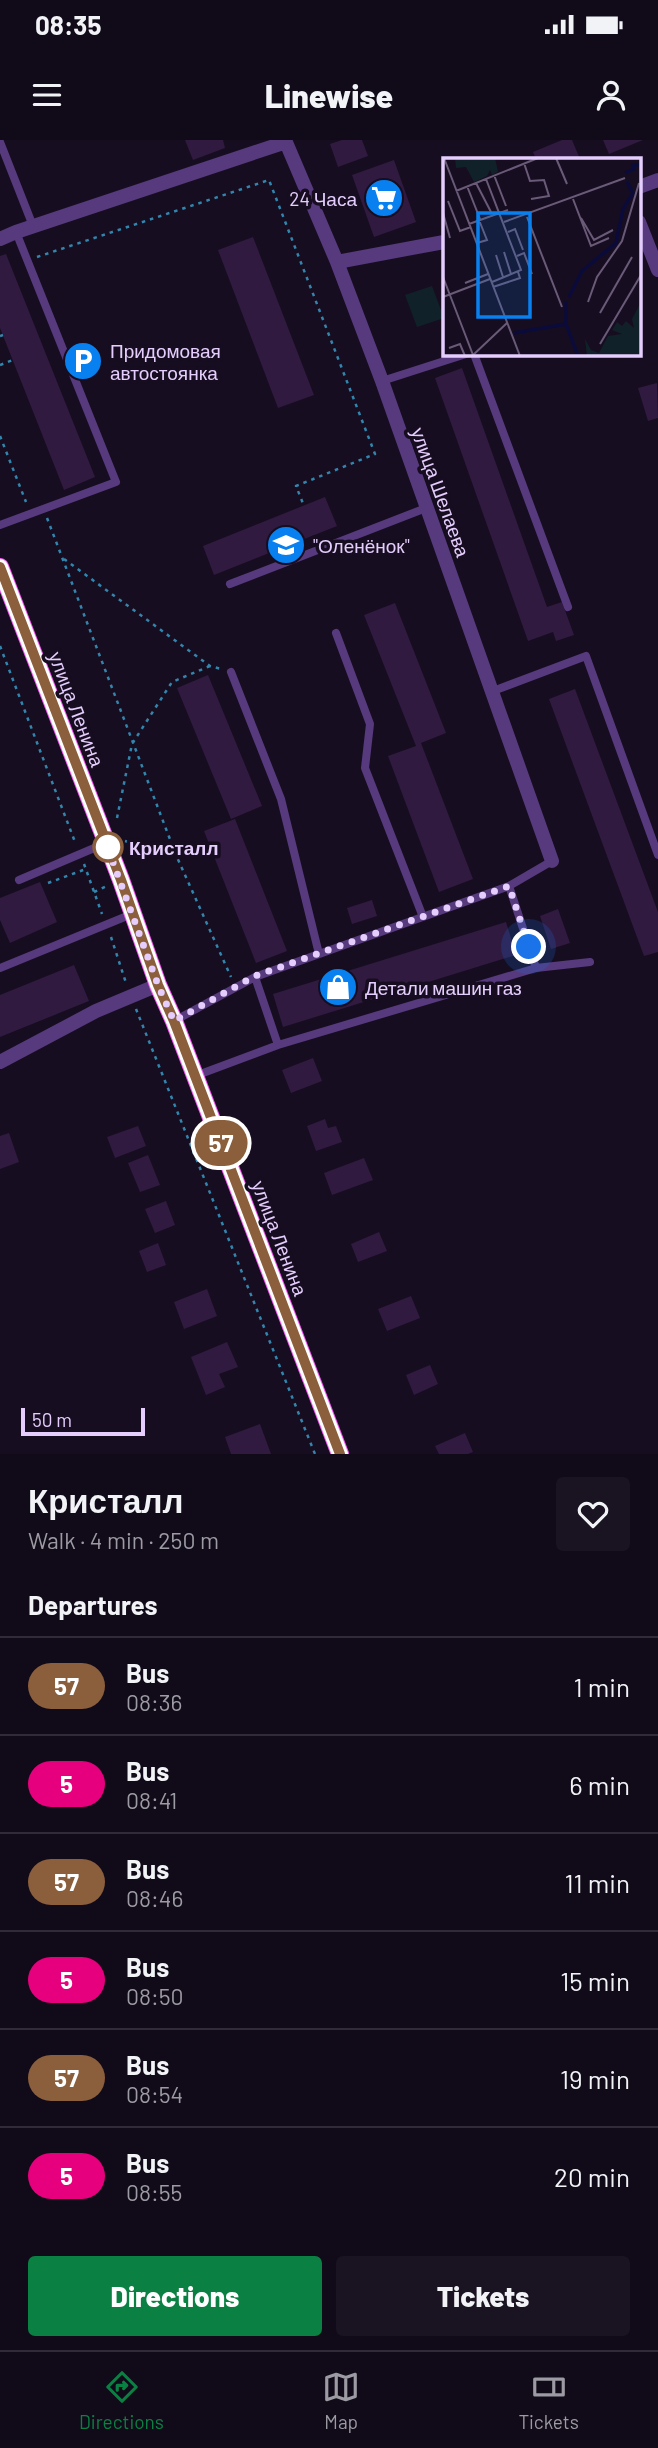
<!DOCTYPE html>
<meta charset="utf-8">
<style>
body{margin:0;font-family:Barlow,sans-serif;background:#1a1321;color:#f1f3f6;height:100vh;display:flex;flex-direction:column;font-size:26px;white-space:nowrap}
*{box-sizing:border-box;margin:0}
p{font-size:23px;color:#9c9aa2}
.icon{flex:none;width:38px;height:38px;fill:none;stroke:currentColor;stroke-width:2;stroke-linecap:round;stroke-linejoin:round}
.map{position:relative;height:1314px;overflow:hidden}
.panel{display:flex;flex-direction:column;background:#110a18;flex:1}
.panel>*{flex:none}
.badge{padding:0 14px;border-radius:23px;font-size:24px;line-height:46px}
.scale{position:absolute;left:21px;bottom:18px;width:124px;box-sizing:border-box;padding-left:7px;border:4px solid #e5cefd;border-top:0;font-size:19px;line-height:24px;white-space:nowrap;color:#e5cefd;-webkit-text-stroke:5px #170d20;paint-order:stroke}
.you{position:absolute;width:35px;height:35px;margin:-18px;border:5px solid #fff;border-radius:50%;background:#1a73e8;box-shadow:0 0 0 10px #1a73e833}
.map>.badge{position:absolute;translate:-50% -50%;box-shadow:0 0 0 4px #fff}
h2{padding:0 28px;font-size:26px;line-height:63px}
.round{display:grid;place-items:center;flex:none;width:74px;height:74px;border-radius:7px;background:#1a1321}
.summary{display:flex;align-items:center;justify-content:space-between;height:119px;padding:0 28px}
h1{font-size:33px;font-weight:800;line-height:52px}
.action{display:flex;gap:14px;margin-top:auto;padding:14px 28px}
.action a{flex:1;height:80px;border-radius:7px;background:#0b8043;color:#fff;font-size:28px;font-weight:800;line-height:80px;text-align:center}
.action a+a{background:#1a1321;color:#f1f3f6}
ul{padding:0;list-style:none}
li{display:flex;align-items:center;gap:21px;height:98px;padding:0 28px;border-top:2px solid #302b37}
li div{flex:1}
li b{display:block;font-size:26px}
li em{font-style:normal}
li .badge{min-width:77px;font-weight:700;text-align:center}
.status{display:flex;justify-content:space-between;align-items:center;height:49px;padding:0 35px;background:#110a18;direction:ltr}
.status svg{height:19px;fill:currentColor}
header{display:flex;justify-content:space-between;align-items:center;height:91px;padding:0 28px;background:#110a18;font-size:32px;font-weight:800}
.tabs{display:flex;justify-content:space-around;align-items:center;height:98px;border-top:2px solid #302b37;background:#110a18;font-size:19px;color:#9c9aa2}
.tabs a{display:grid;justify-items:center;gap:4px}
.tabs .selected{color:#0b8043}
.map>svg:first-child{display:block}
.green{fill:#112129}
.building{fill:#301a40}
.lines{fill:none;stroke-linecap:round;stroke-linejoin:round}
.path{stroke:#3286ad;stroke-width:2.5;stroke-dasharray:3.5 5;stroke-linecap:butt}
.lane{stroke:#563a7d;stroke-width:8}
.street{stroke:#563a7d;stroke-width:14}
.primary{stroke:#f959f8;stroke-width:18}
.line-casing{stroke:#fff;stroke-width:16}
.line{stroke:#8b5e3c;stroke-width:10}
.walk{stroke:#e5cefd;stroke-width:7;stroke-dasharray:0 12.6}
.stop-dot{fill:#fff;stroke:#8b5e3c;stroke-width:3.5}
.labels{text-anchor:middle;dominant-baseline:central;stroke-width:7;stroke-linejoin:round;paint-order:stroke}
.poi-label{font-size:19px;fill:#e5cefd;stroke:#170d20;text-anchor:start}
.street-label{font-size:19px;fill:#e5cefd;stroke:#170d20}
.stop-label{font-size:19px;font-weight:bold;fill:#e5cefd;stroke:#170d20;text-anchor:start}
.inset-river{fill:none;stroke:#0b0b3b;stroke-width:3.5}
.inset-road{fill:none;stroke:#695a78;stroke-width:2}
.view{fill:#0880ef;fill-opacity:0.15;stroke:#0880ef;stroke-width:3.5}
.inset-edge{fill:none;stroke:#e5cefd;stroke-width:3.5}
</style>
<div class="status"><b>08:35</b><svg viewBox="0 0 49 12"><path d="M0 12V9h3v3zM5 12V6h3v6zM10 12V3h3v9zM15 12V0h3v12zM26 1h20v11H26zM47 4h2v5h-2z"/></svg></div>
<header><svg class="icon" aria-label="menu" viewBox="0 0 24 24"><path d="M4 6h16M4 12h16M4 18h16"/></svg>Linewise<svg class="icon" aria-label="person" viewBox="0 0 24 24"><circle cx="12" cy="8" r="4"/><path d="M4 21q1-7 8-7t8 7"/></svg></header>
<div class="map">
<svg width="658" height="1314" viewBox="0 0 658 1314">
<rect width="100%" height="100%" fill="#170d20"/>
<path class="green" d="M432,146L444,178L417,187L405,155Z"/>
<path class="building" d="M185,0H223L225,8L193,20Z
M342,0H362L368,16L338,27L330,4Z
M562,0H572L580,19H536L533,12Z
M603,0H643L609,14Z
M394,20L416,82L374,97L352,35Z
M253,97L314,255L278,268L218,110Z
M6,114L95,337L64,350L0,188V116Z
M462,228L547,467L562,462L574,495L556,501L553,492L528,501L435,238Z
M657,243L658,278L648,281L638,248Z
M325,357L337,386L214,435L203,406Z
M395,463L446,593L421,603L473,739L439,752L388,616L416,606L364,475Z
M208,535L262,666L231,679L177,548Z
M575,549L658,772V812L644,816L549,559Z
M235,679L287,811L256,823L204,691Z
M40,742L57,782L10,803L0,780V758Z
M372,760L377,776L352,784L347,768Z
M558,769L570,803L551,809L540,776Z
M506,782L516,815L283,887L273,854Z
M74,825L89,861L0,897V855Z
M313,918L322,941L291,953L282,930Z
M325,979L328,988L336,986L342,1002L316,1011L307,986Z
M138,986L146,1006L115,1018L107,997Z
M9,993L19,1022L0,1029V996Z
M148,1015L160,1045L140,1052L128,1023Z
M364,1018L373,1040L332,1055L324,1033Z
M166,1061L175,1085L155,1093L145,1069Z
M379,1092L387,1111L358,1122L351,1104Z
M158,1103L166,1125L147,1132L139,1111Z
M207,1149L217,1176L184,1189L174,1162Z
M411,1156L420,1178L387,1191L378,1169Z
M227,1202L238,1227L219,1234L225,1247L206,1255L191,1217Z
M430,1225L438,1244L414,1255L406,1235Z
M260,1284L271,1314H231L225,1297Z
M465,1293L473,1312L468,1314H439L435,1306Z"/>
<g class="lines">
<path class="path" d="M37,117L269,40L375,314L296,346L304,366
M0,196L3,195
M0,225L13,220
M0,296L26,362
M47,378L176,715L231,837
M64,419L210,526L221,529
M0,506L75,702
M117,678L132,604L172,542L210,526
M125,701L176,715
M84,724L102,774
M48,743L86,729
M94,752L107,746
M111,797L126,843
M136,869L315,1314"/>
<path class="lane" d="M0,2L33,86
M474,214L568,467
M382,241L466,214
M0,385L116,342L16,92
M230,444L426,368
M336,493L370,584L365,628L423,777
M231,532L281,659L319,814
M493,551L586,516L658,715
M19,740L106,703
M0,828L132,774
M536,828L590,822
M255,837L278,905
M174,881L255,837L509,746L552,721
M195,936L278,905L536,828L509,746"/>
<path class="street" d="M285,0L337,122L382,241L552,721
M639,47L658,40
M639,82L658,130
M0,99L16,92L286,2
M337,122L444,102
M0,922L96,871L158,845"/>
<path class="primary" d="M0,427L121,740L158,845L174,881L340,1314"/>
</g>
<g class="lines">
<defs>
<path id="line" d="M0,427L121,740L158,845L174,881L340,1314"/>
</defs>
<use href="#line" class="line-casing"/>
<use href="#line" class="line"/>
<path class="walk" d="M108,707L106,703L158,845L174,881L255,836L509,746L529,807"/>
</g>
<defs>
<symbol id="supermarket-disc" viewBox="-11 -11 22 22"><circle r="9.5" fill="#0880ef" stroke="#170d20"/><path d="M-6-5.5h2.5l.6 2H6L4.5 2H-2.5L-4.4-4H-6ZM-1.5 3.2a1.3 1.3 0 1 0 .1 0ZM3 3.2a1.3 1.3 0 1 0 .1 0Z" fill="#fff"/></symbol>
<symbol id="parking-disc" viewBox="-11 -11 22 22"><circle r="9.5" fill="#0880ef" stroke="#170d20"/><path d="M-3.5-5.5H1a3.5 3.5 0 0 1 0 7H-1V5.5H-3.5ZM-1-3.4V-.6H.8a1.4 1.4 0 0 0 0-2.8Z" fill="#fff"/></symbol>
<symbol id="school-disc" viewBox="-11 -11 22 22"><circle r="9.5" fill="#0880ef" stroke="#170d20"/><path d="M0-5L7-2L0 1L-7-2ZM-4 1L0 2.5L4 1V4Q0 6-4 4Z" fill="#fff"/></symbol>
<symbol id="shop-disc" viewBox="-11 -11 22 22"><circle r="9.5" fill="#0880ef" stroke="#170d20"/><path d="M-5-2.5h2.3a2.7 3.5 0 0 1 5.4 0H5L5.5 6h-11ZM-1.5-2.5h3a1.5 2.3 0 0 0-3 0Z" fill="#fff"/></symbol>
</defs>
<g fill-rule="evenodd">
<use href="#supermarket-disc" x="362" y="36" width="44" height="44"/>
<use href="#parking-disc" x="61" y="199" width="44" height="44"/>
<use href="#school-disc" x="264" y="383" width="44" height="44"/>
<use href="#shop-disc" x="316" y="825" width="44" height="44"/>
</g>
<circle class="stop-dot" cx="108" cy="707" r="14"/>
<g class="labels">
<g class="poi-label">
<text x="357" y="58" text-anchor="end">24 Часа</text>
<text x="110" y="210">Придомовая<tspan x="110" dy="22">автостоянка</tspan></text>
<text x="313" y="405">"Оленёнок"</text>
<text x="365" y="847">Детали машин газ</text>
</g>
<g class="street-label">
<text transform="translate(441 352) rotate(70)">улица Шелаева</text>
<text transform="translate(77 569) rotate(69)">улица Ленина</text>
<text transform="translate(280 1098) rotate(69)">улица Ленина</text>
</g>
<g class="stop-label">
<text x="129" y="707">Кристалл</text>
</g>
</g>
<g transform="translate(443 18)">
<rect width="198" height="198" fill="#170d20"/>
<path d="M12,0H52L55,14L49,17L47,12L44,18L31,24L23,9L13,10ZM198,144V196L144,198L142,181L148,192L156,195L165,178L179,176L169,172L174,164L179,168L183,163L191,170L189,161Z" fill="#112129"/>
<path class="inset-river" d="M182,15L191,11L190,7H198M126,139L139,113L173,85L180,51L190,35L184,24M123,166L135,198M71,175L123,166V143"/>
<path class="inset-road" d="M1,0L77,198M113,0L124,26M81,5L87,23L101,22L106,38L88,41M51,17L63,48M43,21L78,112L49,124M33,25L48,54M24,28L37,61M13,33L95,0M130,41L148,88L166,80M5,43L17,73L28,69M0,55L7,80M84,59L119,149M138,60L151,82L170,72M61,64L182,20M26,66L65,52M65,74L72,71L80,92M34,85L44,82L36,62M61,94L68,116M53,97L60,119M74,98L81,95L89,116M0,119L30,197M22,125L45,116M50,129L77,120L75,114M0,139L47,121M145,144L154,119L179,83L196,25M157,155L189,99M157,186L198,117M6,190L17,186L22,198M29,198L64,165"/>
<path class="view" d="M35,55H87V159H35Z"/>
<rect width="198" height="198" class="inset-edge"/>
</g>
</svg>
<div class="scale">50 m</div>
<div class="you" style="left:529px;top:807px"></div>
<b class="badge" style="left:221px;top:1003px;background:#8b5e3c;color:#fff">57</b>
</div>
<section class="panel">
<div class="summary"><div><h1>Кристалл</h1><p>Walk · 4 min · 250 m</p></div><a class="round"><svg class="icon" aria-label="heart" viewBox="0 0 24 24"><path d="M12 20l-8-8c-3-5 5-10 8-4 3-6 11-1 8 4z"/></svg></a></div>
<h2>Departures</h2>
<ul>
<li><span class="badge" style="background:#8b5e3c;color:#fff">57</span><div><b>Bus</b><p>08:36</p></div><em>1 min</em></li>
<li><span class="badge" style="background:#e6007e;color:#fff">5</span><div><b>Bus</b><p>08:41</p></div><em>6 min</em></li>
<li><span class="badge" style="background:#8b5e3c;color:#fff">57</span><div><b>Bus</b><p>08:46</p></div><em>11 min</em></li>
<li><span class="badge" style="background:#e6007e;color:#fff">5</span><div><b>Bus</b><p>08:50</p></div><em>15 min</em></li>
<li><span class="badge" style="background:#8b5e3c;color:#fff">57</span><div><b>Bus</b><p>08:54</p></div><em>19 min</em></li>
<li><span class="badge" style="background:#e6007e;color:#fff">5</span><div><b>Bus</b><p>08:55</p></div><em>20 min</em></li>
</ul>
<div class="action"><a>Directions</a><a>Tickets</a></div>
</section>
<nav class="tabs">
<a class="selected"><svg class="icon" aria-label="directions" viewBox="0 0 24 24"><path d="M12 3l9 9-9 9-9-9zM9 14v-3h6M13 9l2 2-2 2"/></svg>Directions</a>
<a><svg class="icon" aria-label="map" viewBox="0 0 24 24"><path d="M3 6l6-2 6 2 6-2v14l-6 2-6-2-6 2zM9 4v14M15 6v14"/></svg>Map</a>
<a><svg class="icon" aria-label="tickets" viewBox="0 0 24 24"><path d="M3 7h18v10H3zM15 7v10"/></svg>Tickets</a>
</nav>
